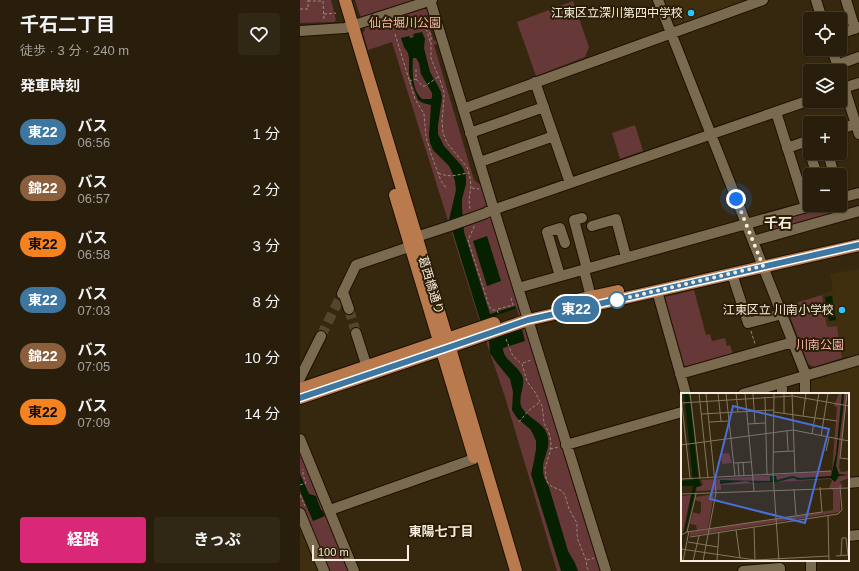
<!DOCTYPE html>
<html lang="ja">
<meta charset="utf-8">
<style>
body{margin:0;font-family:Arial,"Noto Sans JP",sans-serif;background:#302714;color:#f1f3f6;height:100vh;display:flex;flex-direction:column;font-size:15px;white-space:nowrap}
*{box-sizing:border-box;margin:0}
p{font-size:13px;color:#a5a29d}
.icon{flex:none;width:22px;height:22px;fill:none;stroke:currentColor;stroke-width:2;stroke-linecap:round;stroke-linejoin:round}
.map{position:relative;flex:1;overflow:hidden}
.sheet{display:flex;flex-direction:column;background:#281e0b;width:300px}
.sheet>*{flex:none}
.badge{padding:0 8px;border-radius:13px;font-size:14px;line-height:26px}
.tools{position:absolute;left:503px;top:12px;display:grid;gap:8px}
.tools a{display:grid;place-items:center;width:44px;height:44px;border-radius:4px;background:#281e0b;box-shadow:0 1px 3px #0004,0 0 0 1px #443c2c;font-size:20px}
.scale{position:absolute;left:12px;bottom:10px;width:97px;box-sizing:border-box;padding-left:4px;border:2px solid #f6eddf;border-top:0;font-size:11px;line-height:14px;white-space:nowrap;color:#f6eddf;-webkit-text-stroke:3px #2c1e05;paint-order:stroke}
.you{position:absolute;width:20px;height:20px;margin:-10px;border:3px solid #fff;border-radius:50%;background:#1a73e8;box-shadow:0 0 0 6px #1a73e833}
.map>.badge{position:absolute;translate:-50% -50%;box-shadow:0 0 0 2px #fff}
h2{padding:0 20px;font-size:15px;line-height:36px}
.round{display:grid;place-items:center;flex:none;width:42px;height:42px;border-radius:4px;background:#302714}
.overview{display:flex;align-items:center;justify-content:space-between;height:68px;padding:0 20px}
h1{font-size:19px;font-weight:700;line-height:30px}
.cta{display:flex;gap:8px;margin-top:auto;padding:8px 20px}
.cta a{flex:1;height:46px;border-radius:4px;background:#db2777;color:#fff;font-size:16px;font-weight:700;line-height:46px;text-align:center}
.cta a+a{background:#302714;color:#f1f3f6}
ul{padding:0;list-style:none}
li{display:flex;align-items:center;gap:12px;height:56px;padding:0 20px}
li div{flex:1}
li b{display:block;font-size:15px}
li em{font-style:normal}
li .badge{min-width:44px;font-weight:700;text-align:center}
main{display:flex;flex:1;min-height:0}
.map>svg:first-child{display:block}
.built{fill:#402f0e}
.green{fill:#663837}
.water{fill:#052100;fill-rule:evenodd}
.pier{fill:#36280f}
.lines{fill:none;stroke-linecap:round;stroke-linejoin:round}
.minor-tunnel{stroke:#53462e;stroke-width:10;stroke-dasharray:10 5;stroke-linecap:butt}
.minor-casing{stroke:#1d1100;stroke-width:12}
.major-casing{stroke:#1d1100;stroke-width:14}
.path{stroke:#978b78;stroke-width:1;stroke-dasharray:3 2;stroke-linecap:butt}
.minor{stroke:#7a6a50;stroke-width:10}
.major{stroke:#b97b4e;stroke-width:12}
.minor-bridge-casing{stroke:#1d1100;stroke-width:12;stroke-linecap:butt}
.minor-bridge{stroke:#7a6a50;stroke-width:10}
.line-casing{stroke:#fff;stroke-width:9}
.line{stroke:#3d76a1;stroke-width:6}
.walk{stroke:#f6eddf;stroke-width:4;stroke-dasharray:0 7.2}
.poi-dot{fill:#29c8ff;stroke:#2c1e05;stroke-width:1.5}
.stop-dot{fill:#fff;stroke:#3d76a1;stroke-width:2}
.labels{text-anchor:middle;dominant-baseline:central;stroke-width:4;stroke-linejoin:round;paint-order:stroke}
.poi-label{font-size:12px;fill:#f6eddf;stroke:#2c1e05;text-anchor:end}
.park-label{font-size:12px;fill:#f8b5b2;stroke:#2c1e05}
.street-label{font-size:12px;fill:#f6eddf;stroke:#2c1e05}
.neighbourhood-label{font-size:13px;font-weight:bold;fill:#f6eddf;stroke:#2c1e05}
.quarter-label{font-size:14px;font-weight:bold;fill:#f6eddf;stroke:#2c1e05}
.inset-road{fill:none;stroke:#837762;stroke-width:1}
.view{fill:#486ed9;fill-opacity:0.15;stroke:#486ed9;stroke-width:2}
.inset-edge{fill:none;stroke:#f6eddf;stroke-width:2}
</style>
<main>
<section class="sheet">
<div class="overview"><div><h1>千石二丁目</h1><p>徒歩 · 3 分 · 240 m</p></div><a class="round"><svg class="icon" aria-label="heart" viewBox="0 0 24 24"><path d="M12 20l-8-8c-3-5 5-10 8-4 3-6 11-1 8 4z"/></svg></a></div>
<h2>発車時刻</h2>
<ul>
<li><span class="badge" style="background:#3d76a1;color:#fff">東22</span><div><b>バス</b><p>06:56</p></div><em>1 分</em></li>
<li><span class="badge" style="background:#8b5e3c;color:#fff">錦22</span><div><b>バス</b><p>06:57</p></div><em>2 分</em></li>
<li><span class="badge" style="background:#f58220;color:#111">東22</span><div><b>バス</b><p>06:58</p></div><em>3 分</em></li>
<li><span class="badge" style="background:#3d76a1;color:#fff">東22</span><div><b>バス</b><p>07:03</p></div><em>8 分</em></li>
<li><span class="badge" style="background:#8b5e3c;color:#fff">錦22</span><div><b>バス</b><p>07:05</p></div><em>10 分</em></li>
<li><span class="badge" style="background:#f58220;color:#111">東22</span><div><b>バス</b><p>07:09</p></div><em>14 分</em></li>
</ul>
<div class="cta"><a>経路</a><a>きっぷ</a></div>
</section>
<div class="map">
<svg width="559" height="571" viewBox="0 0 559 571">
<rect width="100%" height="100%" fill="#36280f"/>
<path class="built" d="M364,0H451L375,27Z
M559,269V354L543,358L537,325L527,327L522,294L533,291L530,274Z
M559,366V476L548,477V394H511V382L512,381Z
M0,524L20,571H0Z"/>
<path class="green" d="M0,0H31L36,20L34,22L0,23Z
M55,0H125L129,14L127,15L130,25H129L134,41L138,40L139,43L134,45L174,180L183,187L302,571H257L205,397L182,329L92,42L68,50L63,33L65,30Z
M273,1L289,47L285,57L236,76L217,22Z
M335,125L343,151L320,159L312,133Z
M527,205H532L534,215L472,232L469,221Z
M394,290L406,335L410,334L412,341L425,338L427,346L430,345L433,355L384,368L365,297Z
M522,295L527,327L537,326L542,358L514,367L508,364L486,306Z
M0,445L52,571H27L0,507Z"/>
<path class="water" d="M122,32L125,39L124,48L130,72L138,86L141,92L142,98L138,125V134L144,146L161,165L163,168L166,176V184L162,199V208L164,232L190,314L215,306L216,307L215,310L222,329L225,341L203,348C203,361 219,365 223,378C225,388 217,398 222,408C229,419 243,422 247,434C252,448 242,458 243,470C243,476 246,482 249,487L268,551L275,563L278,571H261L231,474L234,461L236,449V441L233,434L230,429L217,418L212,410L213,392L210,379L196,362L190,353L189,341L182,320H180L149,220L156,190L155,181L152,172L149,166L133,150L130,143L129,135L131,105L123,103L118,100L112,84L109,73V58L108,53L104,47L101,38L109,36L110,38L114,37L113,34ZM113,58H116L119,63L121,74L132,93V97L131,99H122C112,91 112,71 113,58Z
M187,236L201,281L187,286L173,241Z
M532,296L536,320L529,321L525,297Z
M0,474L9,494L16,496L21,510H22L25,516L13,521L0,491Z"/>
<path class="pier" d="M218,308L217,310L224,329L190,340L182,320Z"/>
<g class="lines">
<path class="minor-tunnel" d="M49,309L56,333
M21,336L42,294"/>
<defs>
<path id="minor" d="M130,0L194,210L306,571
M358,0L503,368L505,373V394
M516,0L522,19
M546,0L555,29
M0,31L45,28L132,0
M540,34L559,27
M532,49L539,70
M537,65L559,57
M540,74L559,134
M235,82L270,183
M540,89L559,83
M163,109L463,0
M476,112L506,207
M540,129L559,123
M170,133L244,107
M487,148L510,140
M510,153L516,172
M528,153L534,175
M180,162L254,136
M540,198L559,193
M187,212L510,100
M282,218L274,220L287,269
M292,226L316,219L326,257
M110,239L150,226
M453,241L559,211
M284,270L291,297
M432,274L448,323L482,314
M260,276L247,232L260,228L265,243
M218,288L514,205
M357,291L386,394
M43,292L49,309
M42,294L56,265L106,248
M56,333L65,361
M380,374L493,342
M0,378L21,336
M443,394L559,360
M482,394V383
M0,439L54,571
M266,445L382,412
M548,483L559,482
M30,510L174,459
M0,513L24,571
M548,536L559,535
M511,560V571
M443,571L480,568V571"/>
<path id="major" d="M45,0L147,338L216,571
M95,195L174,457
M267,302L318,291
M0,389L194,323
M0,398L141,350L228,320L559,245"/>
</defs>
<use href="#minor" class="minor-casing"/>
<use href="#major" class="major-casing"/>
<path class="path" d="M8,1H23L24,20
M0,9H8V0
M24,14L36,13
M128,23L127,24L131,37V58L133,63L140,80L144,92V98L142,121L143,133L147,143L167,167L170,177L171,186L169,200L170,209
M125,24L130,42
M95,34L115,99L124,114L126,137L131,154L141,181L147,189
M116,69V79L122,86H125L138,77
M109,81L116,79
M138,173C150,178 156,175 168,173
M172,188L179,189
M174,226V227L168,240L189,306L192,310H197L199,315
M198,309L213,305L211,299L212,298
M451,331L455,344
M206,339L212,354L216,359L222,364L226,378L228,383L235,392L242,406L243,413L244,423L249,433L251,443L250,452L245,468L246,478L248,483L251,486L262,491L265,495L269,509L277,523V534L278,540L286,560L287,568L290,571
M223,363L231,360
M219,422L228,411L240,402
M250,449L259,447
M0,485L6,483L3,475V469
M0,495L5,506
M287,560L294,558"/>
<use href="#minor" class="minor"/>
<use href="#major" class="major"/>
<defs>
<path id="minor-bridge" d="M150,226L186,213"/>
</defs>
<use href="#minor-bridge" class="minor-bridge-casing"/>
<use href="#minor-bridge" class="minor-bridge"/>
</g>
<g class="lines">
<defs>
<path id="line" d="M0,398L150,347L228,320L559,245"/>
</defs>
<use href="#line" class="line-casing"/>
<use href="#line" class="line"/>
<path class="walk" d="M317,300L313,301L463,266L436,199"/>
</g>
<g class="poi-dot">
<circle cx="391" cy="13" r="4"/>
<circle cx="542" cy="310" r="4"/>
</g>
<circle class="stop-dot" cx="317" cy="300" r="8"/>
<g class="labels">
<g class="poi-label">
<text x="383" y="13">江東区立深川第四中学校</text>
<text x="534" y="310">江東区立 川南小学校</text>
</g>
<g class="park-label">
<text x="105" y="23">仙台堀川公園</text>
<text x="520" y="345">川南公園</text>
</g>
<g class="street-label">
<text transform="translate(131 285) rotate(73)">葛西橋通り</text>
</g>
<g class="neighbourhood-label">
<text x="141" y="531">東陽七丁目</text>
</g>
<g class="quarter-label">
<text x="478" y="223">千石</text>
</g>
</g>
<g transform="translate(381 393)">
<rect width="168" height="168" fill="#36280f"/>
<path d="M158,0H166L158,75L160,79L168,78V85L158,89L162,92L159,95V119L9,143V139L152,117V97L148,95L151,88L149,86L40,92V97L15,98L16,94L22,92L20,87L151,78L156,14L153,13ZM48,60L51,70L41,71L40,61ZM33,101L27,135L16,137L15,132L9,131L12,119L18,121L20,119V109L14,107L15,104ZM10,102L2,139L0,140V103Z" fill="#663837"/>
<path d="M3,0H7L9,7L17,83L20,93L15,94L0,157L12,93H0V88L12,87ZM161,0H163L162,17L155,73L158,81L168,82L158,83L154,89L149,85L117,87L112,85L96,89L72,90L65,88L39,91V87L89,88V83H95L96,87L111,83L119,85L150,83L155,61Z" fill="#052100"/>
<path class="inset-road" d="M9,0L19,85M18,0L27,85M37,0L40,28M45,0L54,83M55,0L57,19M64,0L73,98M72,0L74,31M93,0L92,81L98,168M111,0L114,80M166,0L159,65L168,66M0,3L9,85M84,4L86,82M0,10L112,3L168,13M93,19L156,28M103,20V0M20,21L93,17M122,23L125,0M28,29L48,28M67,31L84,30M106,38L107,58M131,41L138,0M140,43L147,0M0,52L112,37L168,48M145,58L148,45M92,59L113,58M62,69L63,83M52,70L71,69M57,70L58,83M0,86L150,78M113,96L115,122M0,101L168,95M147,123L148,168M73,134L74,168M55,137L59,165M6,139L15,101M0,142L6,139L141,119L139,94M9,144L157,121L161,117L159,93M7,149L37,154M0,156L74,167L148,163M155,163L167,162M160,163L161,145H165L167,162M2,168L8,138M12,168L18,143M22,168L35,100L25,0M36,168L38,139"/>
<path class="view" d="M52,13L148,36L124,130L29,106Z"/>
<rect width="168" height="168" class="inset-edge"/>
</g>
</svg>
<div class="tools">
<a><svg class="icon" aria-label="locate" viewBox="0 0 24 24"><circle cx="12" cy="12" r="6"/><path d="M12 2v4M12 18v4M2 12h4M18 12h4"/></svg></a>
<a><svg class="icon" aria-label="layers" viewBox="0 0 24 24"><path d="M12 4l9 5-9 5-9-5zM3 14l9 5 9-5"/></svg></a>
<a>+</a>
<a>−</a>
</div>
<div class="scale">100 m</div>
<div class="you" style="left:436px;top:199px"></div>
<b class="badge" style="left:276px;top:309px;background:#3d76a1;color:#fff">東22</b>
</div>
</main>
